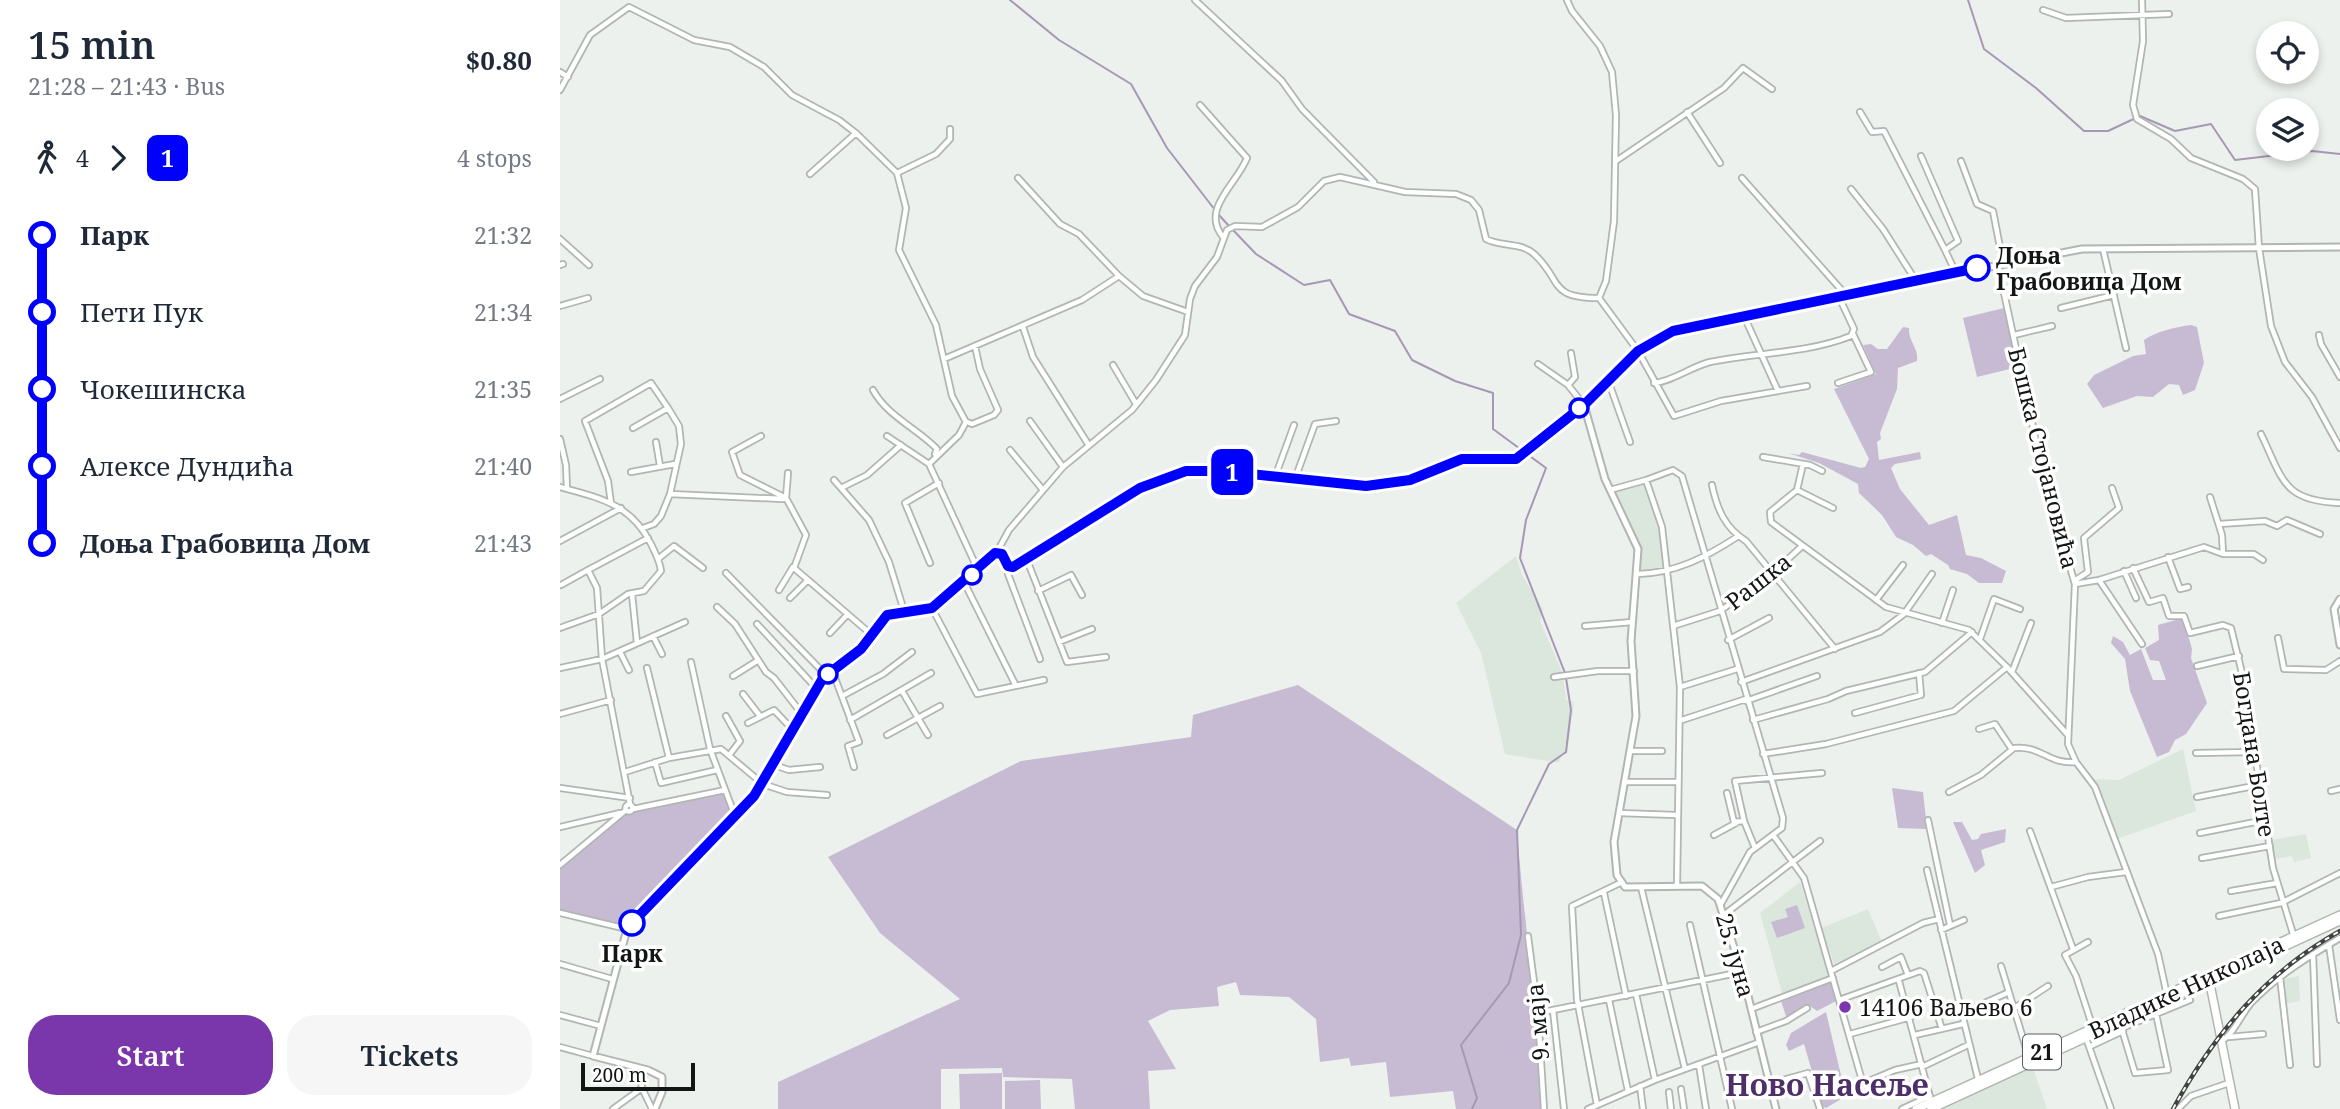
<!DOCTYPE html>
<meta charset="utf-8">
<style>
body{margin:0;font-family:"Noto Serif",serif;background:#f6f6f7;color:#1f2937;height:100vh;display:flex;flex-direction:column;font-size:26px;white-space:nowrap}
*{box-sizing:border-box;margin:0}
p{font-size:23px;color:#747a83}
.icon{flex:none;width:38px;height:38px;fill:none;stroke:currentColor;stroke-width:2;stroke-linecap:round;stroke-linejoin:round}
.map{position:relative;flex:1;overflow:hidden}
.details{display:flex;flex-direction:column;background:#fff;width:560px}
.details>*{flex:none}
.badge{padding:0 14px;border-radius:10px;font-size:24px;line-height:46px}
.controls{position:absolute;left:1696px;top:21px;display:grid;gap:14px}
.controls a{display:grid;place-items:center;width:63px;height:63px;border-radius:50%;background:#fff;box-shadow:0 4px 10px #0003;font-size:35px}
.scale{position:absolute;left:21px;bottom:18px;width:114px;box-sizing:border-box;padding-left:7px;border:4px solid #141615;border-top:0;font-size:19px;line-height:24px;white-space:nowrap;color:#141615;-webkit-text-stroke:5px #fff;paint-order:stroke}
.map>.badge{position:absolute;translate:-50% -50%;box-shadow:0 0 0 4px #fff}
.legs{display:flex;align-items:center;gap:10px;height:77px;padding:0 28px;font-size:23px}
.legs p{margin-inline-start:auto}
.headline{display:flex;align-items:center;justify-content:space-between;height:119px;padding:0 28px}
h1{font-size:38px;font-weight:600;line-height:52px}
.action{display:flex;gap:14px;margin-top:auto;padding:14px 28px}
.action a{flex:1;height:80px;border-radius:28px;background:#7937ab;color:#fff;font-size:28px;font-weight:600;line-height:80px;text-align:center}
.action a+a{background:#f6f6f7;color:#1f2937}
ul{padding:0 28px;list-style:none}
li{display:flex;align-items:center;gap:24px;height:77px;font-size:26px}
li i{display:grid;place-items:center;width:10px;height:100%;margin:0 9px;background:currentColor}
li i::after{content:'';width:18px;height:18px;margin:-9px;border:5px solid;border-radius:50%;background:#fff}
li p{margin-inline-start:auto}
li:first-child i{background:linear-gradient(#0000 50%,currentColor 0)}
li:last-child i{background:linear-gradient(currentColor 50%,#0000 0)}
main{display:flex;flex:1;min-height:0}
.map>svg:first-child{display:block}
.built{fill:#dbe7dd}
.green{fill:#c7bbd3}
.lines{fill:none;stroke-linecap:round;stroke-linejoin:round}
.stream{stroke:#a698b5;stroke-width:2}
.minor-casing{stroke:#b0b6b1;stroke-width:8}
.tertiary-casing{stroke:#b0b6b1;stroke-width:9}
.primary-casing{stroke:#b0b6b1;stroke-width:10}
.minor{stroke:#fff;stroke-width:4.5}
.tertiary{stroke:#fff;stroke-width:5}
.primary{stroke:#fff;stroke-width:7}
.rail-casing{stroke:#414342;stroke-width:4.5}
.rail{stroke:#fff;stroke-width:2;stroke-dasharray:5;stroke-linecap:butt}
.line-1-casing{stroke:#fff;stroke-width:16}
.line-1{stroke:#00f;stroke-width:10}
.stop-1-dot{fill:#fff;stroke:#00f;stroke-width:3.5}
.poi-dot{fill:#7937ab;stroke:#fff;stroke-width:2.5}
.labels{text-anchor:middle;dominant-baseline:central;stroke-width:7;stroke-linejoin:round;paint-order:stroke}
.shield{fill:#fff;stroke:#5a5c5b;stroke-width:2}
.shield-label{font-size:21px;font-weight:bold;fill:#141615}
.stop-label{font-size:23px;font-weight:bold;fill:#141615;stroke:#fff;text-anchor:start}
.street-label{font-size:23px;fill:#141615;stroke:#fff}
.poi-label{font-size:23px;fill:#141615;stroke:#fff;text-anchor:start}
.district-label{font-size:30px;font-weight:bold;fill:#4e2f68;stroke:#fff}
</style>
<main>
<section class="details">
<div class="headline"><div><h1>15 min</h1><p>21:28 – 21:43 · Bus</p></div><b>$0.80</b></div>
<div class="legs"><svg class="icon" aria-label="walk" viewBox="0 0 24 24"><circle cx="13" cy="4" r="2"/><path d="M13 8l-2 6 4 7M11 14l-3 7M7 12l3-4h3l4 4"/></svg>4<svg class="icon" aria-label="forward" viewBox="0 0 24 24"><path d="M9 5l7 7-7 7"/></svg><b class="badge" style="background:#00f;color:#fff">1</b><p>4 stops</p></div>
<ul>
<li><i style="color:#00f"></i><b>Парк</b><p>21:32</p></li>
<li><i style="color:#00f"></i><span>Пети Пук</span><p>21:34</p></li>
<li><i style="color:#00f"></i><span>Чокешинска</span><p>21:35</p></li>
<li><i style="color:#00f"></i><span>Алексе Дундића</span><p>21:40</p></li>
<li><i style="color:#00f"></i><b>Доња Грабовица Дом</b><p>21:43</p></li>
</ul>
<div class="action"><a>Start</a><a>Tickets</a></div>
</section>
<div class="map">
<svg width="1780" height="1109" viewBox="0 0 1780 1109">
<rect width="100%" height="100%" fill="#ecf1ed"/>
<path class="built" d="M1079,480L1089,483L1094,497L1107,571L1078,574V552L1050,490Z
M956,556L962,575L983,609L980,621L1003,674L1006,700L1014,702L1007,754L1001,753L999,763L945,754L921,653L896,603Z
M1623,749L1636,811L1554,840L1531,779L1559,780Z
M1746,834L1751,858L1734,862L1732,856L1715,859L1711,840Z
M1240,882L1270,979L1223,997L1200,913Z
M1308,909L1322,942L1275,966L1261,928Z
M1739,976L1740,1001L1724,1004V979Z
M1473,1068L1487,1109H1383Z"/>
<path class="green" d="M1444,308L1458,367L1417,377L1403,318Z
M1631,325L1637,327L1644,363L1635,390L1623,395L1619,385L1609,384L1593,397L1577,396L1543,408L1527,384L1534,375L1573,356L1586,354L1584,340C1597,331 1616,327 1631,325Z
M1343,327L1349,328C1348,341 1359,348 1357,361L1338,368L1337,389L1320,433L1321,439L1317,442L1319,460L1360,452L1361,459L1335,464L1331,468L1340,489L1369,525L1397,515L1406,555L1421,558L1446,571L1442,583H1419L1407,574L1390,569L1388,565L1371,554L1366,556L1353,545L1336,537L1322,515L1299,493L1298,484L1259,463L1228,453L1239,455L1242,452L1301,468L1305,467L1309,459L1274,389L1316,374L1303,345L1311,344L1318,349H1327Z
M1623,618L1632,649L1631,658L1647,703L1626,734L1615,740L1609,752L1597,757L1570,691L1565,659L1551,643L1553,636L1563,642L1570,655L1581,649L1593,680H1606L1599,661L1590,660L1585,648L1599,640L1598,625Z
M738,685L957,830C964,923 978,1015 984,1109H896L893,1091L830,1097L826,1062L791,1066L789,1058L760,1062L756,1019L729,997L680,995L676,982L657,987L659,1006L610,1010L588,1021L616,1069L588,1071L590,1109H515L512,1079L443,1077L442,1068L381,1069V1109H218V1082L400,999L320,933L268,857L461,761L631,737L633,715Z
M1332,788L1363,792L1367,829L1338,828Z
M165,790L175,816L67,929L0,913V865L66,810Z
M1393,822H1402L1412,840L1418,839L1421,834L1446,829L1445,842L1421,850L1425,865L1415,873Z
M1237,905L1245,928L1217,938L1211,922L1228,917L1225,909Z
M1270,982L1276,1001L1257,1011L1249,1005L1227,1019L1221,1001Z
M1266,1012L1285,1092L1283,1098L1266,1108L1262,1106L1244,1044L1229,1051L1226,1045L1231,1033Z
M442,1073V1109H400L399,1074Z
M480,1080L481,1109H445V1081Z"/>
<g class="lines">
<path class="stream" d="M450,0L499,40L571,84L607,148L655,210
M1408,0L1424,49L1476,88L1524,131H1548L1580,116L1615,131L1651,124L1675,160L1752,151L1780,154
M659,215L669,226
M673,230L696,254L744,285L770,280L789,314L835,331L852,360L895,381L933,393V429L986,468L966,520L960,558L1005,673
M912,1109L917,1098L901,1045L949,983L961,935L957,830L989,764L1006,752L1011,710L1006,678"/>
<defs>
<path id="minor" d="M635,0L722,81L742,109L814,182
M1007,0L1012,11L1040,46L1052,72L1056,115L1054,221L1046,281L1039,298
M1582,0L1583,41L1573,105L1577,119L1611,139L1631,158L1683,179L1695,189L1699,248L1711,326L1725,362L1752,397L1780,448
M1483,10L1506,18L1609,14
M0,72L8,77
M0,90L30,35L69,7L134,40L170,47L204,67L232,95L279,120L297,134L337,173L346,208L339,250L376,325L392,396L406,422L399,435L369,464
M640,105L687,158C677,184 640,209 663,237
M1127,112L1160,163
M1300,112L1312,132L1324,131L1385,250
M1361,156L1398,241L1385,250L1396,273
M1056,161L1164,88L1183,68L1212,89
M1401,161L1417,204L1433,211L1443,263
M337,173L376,154L390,139V129
M250,174L296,133
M458,178L500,224L519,234L559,276L583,296L628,312
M1182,178L1285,294
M1291,189L1323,229L1356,281
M0,239L29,265
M1543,249L1566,348
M0,265L3,264
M1438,265L1485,483L1515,584L1508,744L1516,762L1535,787L1598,954L1607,995
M0,306L28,298
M1501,308L1554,295
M1184,316L1218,391
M463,327L473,357L528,444
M1454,335L1492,326
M1759,335L1761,344L1780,377
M384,359L522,300L559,276
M978,364L1008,385L1024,405
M553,365L576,404
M1048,380L1070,442
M1094,383C1114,381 1130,367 1150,362C1198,352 1245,354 1291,336L1294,329L1278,295
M1278,383L1311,372L1293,334
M1008,385L1015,377L1011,353
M313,390C327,416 358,429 377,449L375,454
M0,399L40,379
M470,421L503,467
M407,422L412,424L434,415L438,410L420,369L415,346
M73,428L108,408L119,426L121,444L110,494L101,516L94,524L83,528
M1701,434C1723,480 1723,501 1780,503
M201,436L172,452L180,475L226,498L246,535L234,568L312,635
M327,436L369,464
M0,439L6,465L7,489
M96,442L100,466
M450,450L483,490
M1203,457L1250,465L1262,471
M369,464L418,570
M1243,464L1237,490L1210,512L1211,522L1326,607L1409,630L1447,667L1507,734
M71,472L115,464
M715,477L734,425
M735,479L755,424L776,421
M274,480L309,520L329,562L344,611
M1086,480L1113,470L1122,476L1223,818L1222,828L1190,852L1161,904
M1152,485C1157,509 1165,528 1186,541L1275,649
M0,487C40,498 71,504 91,544C95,553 100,561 101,571L84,591L68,594L39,614L0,628
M281,488L307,475L341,445
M1050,490L1086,480L1102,527L1120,687L1117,886
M1237,490L1273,508
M110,494L223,499L226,498L228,473
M1650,497L1662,535L1663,554
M51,503L48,481L25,421L91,383L108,408
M1659,524L1705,521L1717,526L1727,520L1760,534
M0,541L61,508
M437,552L449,530L503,467L572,410L596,380L625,335L630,299L635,286L657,257L667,230L675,226L702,227L738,207L764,181L780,177L845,192L896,194L911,200L919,210L926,239C941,247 961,242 974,254C1003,280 987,298 1039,298L1078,351L1114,416L1161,401L1247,386
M1608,557L1620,589L1628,587
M98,559L114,546L143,568
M467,560L507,662L546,657
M370,563L345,503L379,483
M448,566V574L480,659
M1573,568L1589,602L1603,598L1609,616H1624L1630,633L1663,625L1671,628L1682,673L1713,868L1734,937
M1564,571L1576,598
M166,573L266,675
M1078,574C1116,573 1146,557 1177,537
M1539,580L1582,644
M1514,581L1528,572L1524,538L1559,508L1552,488
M404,582L455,684
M1515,584L1539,580L1644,547L1663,554H1694L1703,560
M1,585L28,570
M219,590L233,567
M478,591L511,575L522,595
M72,594L77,643
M230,598L247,581
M1316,600L1343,565
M157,607L175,624L206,672L214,678L242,714
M372,608L417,694L484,680
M1382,623L1393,590
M197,624L257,689
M1025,626L1072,622
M1113,626L1160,611L1212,574L1241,547
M270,633L287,615
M93,636L102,654
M1718,638L1724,669L1766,670L1780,661
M1420,639L1434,599L1460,609
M1168,640L1209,618
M499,642L532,629
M60,652L69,670
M131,662L150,749L175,816
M1637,666L1679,656
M0,668L42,659L125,622
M87,668L109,758
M272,670L299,742L288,746L294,767
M1452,672L1471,623
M173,676L197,661
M994,677L1038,671H1074
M1181,682L1320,632L1344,614L1372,574
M1120,687L1177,669
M342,691L368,735
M183,694L200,716
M284,695L323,674L352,652
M1186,701L1257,676
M1295,713L1361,695L1359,673
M0,714L51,700
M166,716L180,741L170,754
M290,720L371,673
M1122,720L1186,699
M1193,720L1268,699L1286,691L1365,672L1412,632
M188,723L214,710L234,731
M1419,729L1435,724L1451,748
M327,735L380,706
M1070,751H1102
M1636,753L1694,752
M1203,754L1266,744L1394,711L1447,667
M95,762L101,783L157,770
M214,765L229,770L260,767
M65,772L109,758L161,749L203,784L227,792L267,795
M1064,782H1118
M0,788L70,798
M1771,791L1780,789
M1389,792L1421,775L1454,748C1481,745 1489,765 1516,762
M1167,793L1174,822L1184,821
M1637,797L1699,785
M70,804L42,659L37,588L28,570L88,538
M65.5 808a3.5 3.5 0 1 1 7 0a3.5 3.5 0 1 1-7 0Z
M73,809L165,790
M1059,813L1116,815
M1368,820L1390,925
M0,827L60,813
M1470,831L1513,949
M1640,833L1705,820
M1154,835L1176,823
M1213,835L1244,878L1303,1084
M1195,848L1184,821L1175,781L1262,773
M1642,858L1710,846
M0,865L66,810
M1367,870L1419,1083
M1081,887L1125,1069
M1491,887L1528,877L1566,872
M1671,891L1717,883
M1044,893L1066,996
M0,913L67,929
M1165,914L1260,841
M1659,916L1721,903L1780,873
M1130,925L1172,1109
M1381,930L1404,920
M968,936L978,1013L984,1109
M1528,942L1505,955L1516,976L1533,1028
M1769,945L1780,1020
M1753,954L1757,1064
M0,964L52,979
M1441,966L1469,1058
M1322,967L1341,957L1348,975
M1271,971L1363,923L1379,919
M1720,977L1730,1065
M1339,981L1371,1101
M1076,994L1095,1080
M1049,1000L1068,1091
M1279,1000L1360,971L1364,973L1382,1029
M1191,1009L1273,978
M1453,1009L1488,986
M993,1010L1004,1109
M978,1013L1182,972
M1400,1014L1447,993
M0,1015L41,1026
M1560,1023L1575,1073L1608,1070L1596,1014
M1562,1028L1630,1000
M1196,1032L1226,1021L1247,1008
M1290,1034L1351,1017
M1355,1035L1403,1024
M1669,1037L1703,1034
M1526,1038L1551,1109
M1661,1041C1672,1037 1682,1013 1691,1003C1717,976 1748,957 1780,938
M1531,1046L1563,1031
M0,1047L33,1056
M1139,1065L1146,1109
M1362,1067L1408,1045
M80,1068L82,1088L92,1109
M1212,1083L1248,1073L1260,1109
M1080,1086L1083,1109
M1121,1089L1124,1109
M1290,1089L1335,1070L1362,1064
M1109,1092L1111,1109
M1037,1105L1017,999L1012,906L1060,883
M53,1109L82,1088
M1028,1109L1095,1080L1197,1043
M1342,1109L1370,1096
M1618,1109L1631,1096L1669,1083"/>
<path id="tertiary" d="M1024,405L1045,479L1078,549L1071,641L1076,716L1054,842L1057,875L1065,887L1142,886L1158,899L1182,972L1216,1109
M1780,599L1774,609L1780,645
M95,1109L102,1092V1077L88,1070L33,1056L67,929L194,796L263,678L301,649L325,617L372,608L435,553L441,554L448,566L453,567L580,488L626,471H662L806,486L851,480L902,459H956L1024,405L1078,351L1113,331L1143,323L1522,249L1780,247"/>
<path id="primary" d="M1649,979L1675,1109
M1356,1109L1780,915
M1371,1109L1780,921"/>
</defs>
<use href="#minor" class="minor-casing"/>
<use href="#tertiary" class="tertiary-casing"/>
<use href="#primary" class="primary-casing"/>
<use href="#minor" class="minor"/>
<use href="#tertiary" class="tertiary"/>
<use href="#primary" class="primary"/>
<defs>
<path id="rail" d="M1613,1109C1654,1034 1705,973 1780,931"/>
</defs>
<use href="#rail" class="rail-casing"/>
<use href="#rail" class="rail"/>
</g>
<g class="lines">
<defs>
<path id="line-1" d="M72,923L194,796L263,678L301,649L327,615L372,608L435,553L442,554L448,566L453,567L580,488L626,471H662L806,486L850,480L902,459H956L1024,405L1078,351L1113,331L1417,268"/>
</defs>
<use href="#line-1" class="line-1-casing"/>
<use href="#line-1" class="line-1"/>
</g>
<g class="stop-1-dot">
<circle cx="1417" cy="268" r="12"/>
<circle cx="1019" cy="408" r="9"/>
<circle cx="412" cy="575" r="9"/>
<circle cx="268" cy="674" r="9"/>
<circle cx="72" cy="923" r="12"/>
</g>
<circle class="poi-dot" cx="1285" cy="1007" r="7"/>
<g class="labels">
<rect class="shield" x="1463" y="1034.5" width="38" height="35" rx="5"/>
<g class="shield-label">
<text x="1482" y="1052">21</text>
</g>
<g class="stop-label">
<text x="1436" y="255">Доња<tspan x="1436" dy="26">Грабовица Дом</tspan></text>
<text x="72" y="953" text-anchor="middle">Парк</text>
</g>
<g class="street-label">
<text transform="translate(1484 458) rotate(76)">Бошка Стојановића</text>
<text transform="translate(1198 581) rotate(-38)">Рашка</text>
<text transform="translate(1695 754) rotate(81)">Богдана Болте</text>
<text transform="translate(1176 955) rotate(74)">25. јуна</text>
<text transform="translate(1626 987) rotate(-25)">Владике Николаја</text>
<text transform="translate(977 1022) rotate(-95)">9. маја</text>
</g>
<g class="poi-label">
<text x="1299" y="1007">14106 Ваљево 6</text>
</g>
<g class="district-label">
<text x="1267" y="1084">Ново Насеље</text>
</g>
</g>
</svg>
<div class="controls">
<a><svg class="icon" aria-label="locate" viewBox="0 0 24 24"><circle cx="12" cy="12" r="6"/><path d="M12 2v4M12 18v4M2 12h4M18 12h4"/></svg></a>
<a><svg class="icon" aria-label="layers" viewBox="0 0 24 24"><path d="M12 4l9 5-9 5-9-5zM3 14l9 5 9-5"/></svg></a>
</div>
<div class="scale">200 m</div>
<b class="badge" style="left:672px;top:472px;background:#00f;color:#fff">1</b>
</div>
</main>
